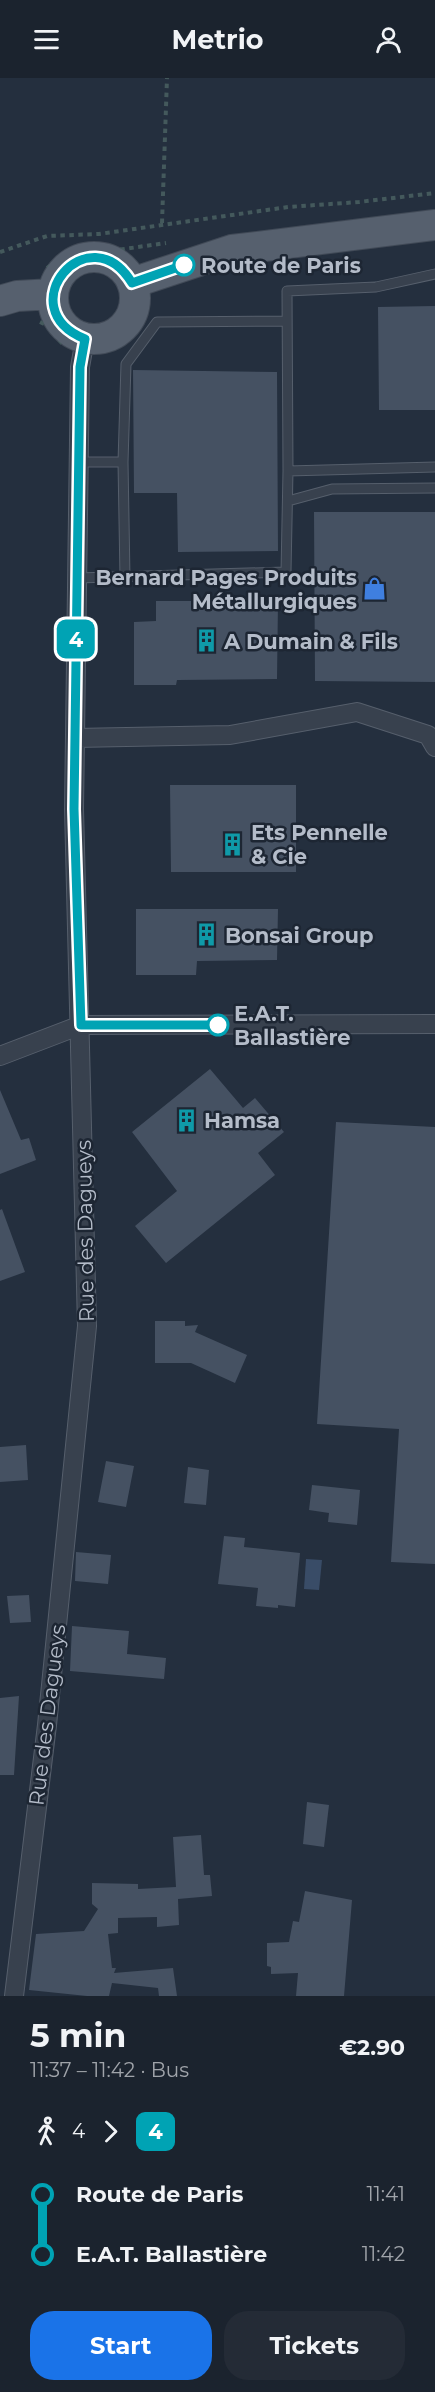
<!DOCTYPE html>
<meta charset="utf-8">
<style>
body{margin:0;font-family:Montserrat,sans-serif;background:#242b36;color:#f1f3f6;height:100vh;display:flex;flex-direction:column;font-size:22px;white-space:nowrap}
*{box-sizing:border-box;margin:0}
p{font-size:20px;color:#a0a4aa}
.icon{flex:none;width:33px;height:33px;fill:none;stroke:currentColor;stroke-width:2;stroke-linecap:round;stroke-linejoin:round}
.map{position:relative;height:1918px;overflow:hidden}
.details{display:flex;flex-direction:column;background:#1b232e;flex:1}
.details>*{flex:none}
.badge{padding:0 12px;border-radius:9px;font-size:21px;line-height:39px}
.map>.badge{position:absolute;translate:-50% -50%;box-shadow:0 0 0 3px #fff}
.legs{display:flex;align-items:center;gap:9px;height:66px;padding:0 30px;font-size:20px}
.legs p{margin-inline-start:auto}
.head{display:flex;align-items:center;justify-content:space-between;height:102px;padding:0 30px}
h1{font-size:33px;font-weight:700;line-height:45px}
.primary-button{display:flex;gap:12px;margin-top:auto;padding:12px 30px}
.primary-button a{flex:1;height:69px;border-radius:24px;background:#1a73e8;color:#fff;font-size:24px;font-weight:700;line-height:69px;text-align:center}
.primary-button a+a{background:#242b36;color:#f1f3f6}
ul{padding:0 30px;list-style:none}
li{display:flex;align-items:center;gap:21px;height:60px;font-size:22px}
li i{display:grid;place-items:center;width:9px;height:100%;margin:0 8px;background:currentColor}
li i::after{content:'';width:15px;height:15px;margin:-8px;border:4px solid;border-radius:50%;background:#1b232e}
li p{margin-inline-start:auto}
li:first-child i{background:linear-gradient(#0000 50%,currentColor 0)}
li:last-child i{background:linear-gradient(currentColor 50%,#0000 0)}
header{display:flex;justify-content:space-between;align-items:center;height:78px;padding:0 30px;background:#1b232e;font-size:27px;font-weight:700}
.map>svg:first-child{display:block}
.water{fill:#394c67}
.building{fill:#455162}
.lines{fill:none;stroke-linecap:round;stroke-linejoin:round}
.lane-casing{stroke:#565f6c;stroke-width:11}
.street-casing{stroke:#565f6c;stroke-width:20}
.primary-casing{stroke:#414a57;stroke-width:32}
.path{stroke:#44595c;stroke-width:4;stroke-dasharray:4.5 4.5;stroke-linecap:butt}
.lane{stroke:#38414e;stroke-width:9}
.street{stroke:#38414e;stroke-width:18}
.primary{stroke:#56606e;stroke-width:30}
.line-1-casing{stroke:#fff;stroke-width:14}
.line-1{stroke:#00a3b4;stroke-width:9}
.stop-1-dot{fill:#fff;stroke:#00a3b4;stroke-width:3}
.labels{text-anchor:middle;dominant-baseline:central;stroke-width:5;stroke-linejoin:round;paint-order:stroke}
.stop-label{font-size:21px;font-weight:bold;fill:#b4bcc9;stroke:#1d2633;text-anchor:start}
.poi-label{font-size:21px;font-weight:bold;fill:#b4bcc9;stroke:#1d2633;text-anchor:start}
.street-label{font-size:21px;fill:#b4bcc9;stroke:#1d2633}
</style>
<header><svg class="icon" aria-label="menu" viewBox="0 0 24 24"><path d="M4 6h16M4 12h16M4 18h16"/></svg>Metrio<svg class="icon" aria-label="person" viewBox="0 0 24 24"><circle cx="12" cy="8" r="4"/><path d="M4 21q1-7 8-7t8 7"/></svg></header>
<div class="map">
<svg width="435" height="1918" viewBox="0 0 435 1918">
<rect width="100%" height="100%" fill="#242f3e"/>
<path class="water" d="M306,1481L322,1482L319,1512L304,1511Z"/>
<path class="building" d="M435,228V332H379L378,229Z
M133,292L277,294L278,473L178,474L177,415H134Z
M314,434H435V604L315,603Z
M156,523H278L277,601L177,602L176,607H134V544L156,543Z
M170,707H296V794H171Z
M136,831H278L277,882L197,883L196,897H136Z
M210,991L243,1030L255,1020L284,1054L258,1075L275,1097L166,1185L135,1148L177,1113L132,1054Z
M0,1012L21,1062L29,1060L36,1082L0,1096Z
M336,1044L435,1049V1486L391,1484L399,1351L317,1346Z
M2,1131L25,1194L0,1203V1132Z
M155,1243H185V1248L198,1247L195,1254L247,1277L235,1305L191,1285H155Z
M26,1367L28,1402L0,1404V1369Z
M106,1383L134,1388L126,1429L98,1424Z
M188,1389L209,1392L206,1427L184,1425Z
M312,1407L360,1412L357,1447L328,1444L329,1435L309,1432Z
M224,1458L245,1460L244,1469L300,1475L295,1529L278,1527V1530L256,1528L258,1510L218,1506Z
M76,1474L111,1477L108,1506L75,1503Z
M29,1517L31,1544L10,1545L7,1518Z
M72,1548L129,1553L127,1576L166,1580L164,1601L70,1593Z
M19,1618L14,1697H0V1620Z
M307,1724L329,1727L324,1769L303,1766Z
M201,1757L204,1797H210L212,1818L178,1821L179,1847L157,1849V1839L118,1840V1855L108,1856L112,1890H116L114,1895L173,1890L177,1918H159L158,1910L112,1905L109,1918H87L29,1912L36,1856L84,1853L98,1831L92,1826V1805L138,1806V1811L176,1809L173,1759Z
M305,1813L352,1822L344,1918H296L298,1895L271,1896V1889L267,1888V1865L289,1864L293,1843L299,1844Z"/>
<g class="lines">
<defs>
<path id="lane" d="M79,384H123L126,286L157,244L286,243
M123,384L125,500
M288,393L435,389
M288,423L332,411L435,410
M77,500L286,494L288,393L287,213L376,209L435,196"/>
<path id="street" d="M75,660L230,657L357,634L428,657L435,669
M0,978L81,947L435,946
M14,1918L47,1647L87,1248L74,731L80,289L85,261"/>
<path id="primary" d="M53 220a41 41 0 1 1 82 0a41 41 0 1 1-82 0Z
M132,205L232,172L435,147
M0,223L17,218L53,216"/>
</defs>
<use href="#lane" class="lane-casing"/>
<use href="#street" class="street-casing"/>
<use href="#primary" class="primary-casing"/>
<path class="path" d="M162,145L167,0
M0,174L47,158L99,156L288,129L359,124L435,115
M47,190L65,176L83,167L110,173L166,165
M40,244L48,248L64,268"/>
<use href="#lane" class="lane"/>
<use href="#street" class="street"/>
<use href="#primary" class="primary"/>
</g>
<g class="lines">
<defs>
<path id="line-1" d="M184,187L132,205C89,134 8,230 85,261L80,289L74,731L81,947H218"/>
</defs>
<use href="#line-1" class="line-1-casing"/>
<use href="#line-1" class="line-1"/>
</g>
<defs>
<symbol id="shop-bare" viewBox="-9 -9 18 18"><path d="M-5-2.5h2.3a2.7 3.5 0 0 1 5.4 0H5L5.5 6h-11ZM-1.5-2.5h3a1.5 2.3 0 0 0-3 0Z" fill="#3f7fe0" stroke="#1d2633" stroke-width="2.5" paint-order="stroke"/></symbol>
<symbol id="building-bare" viewBox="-9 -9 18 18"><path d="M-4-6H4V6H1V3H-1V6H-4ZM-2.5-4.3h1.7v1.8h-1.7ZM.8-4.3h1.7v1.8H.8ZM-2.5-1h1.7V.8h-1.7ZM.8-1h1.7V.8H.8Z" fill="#0f9aa8" stroke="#1d2633" stroke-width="2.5" paint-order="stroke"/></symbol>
</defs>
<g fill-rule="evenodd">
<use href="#shop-bare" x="358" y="494" width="33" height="33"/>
<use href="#building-bare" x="190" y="546" width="33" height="33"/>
<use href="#building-bare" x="216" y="750" width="33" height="33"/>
<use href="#building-bare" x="190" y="840" width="33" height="33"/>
<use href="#building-bare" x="170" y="1026" width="33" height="33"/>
</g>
<g class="stop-1-dot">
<circle cx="184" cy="187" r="10"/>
<circle cx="218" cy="947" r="10"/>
</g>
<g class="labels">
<g class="stop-label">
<text x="201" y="187">Route de Paris</text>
<text x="234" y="935">E.A.T.<tspan x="234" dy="24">Ballastière</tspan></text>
</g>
<g class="poi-label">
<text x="357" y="499" text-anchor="end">Bernard Pages Produits<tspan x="357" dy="24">Métallurgiques</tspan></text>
<text x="224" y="563">A Dumain &amp; Fils</text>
<text x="251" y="754">Ets Pennelle<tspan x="251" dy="24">&amp; Cie</tspan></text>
<text x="225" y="857">Bonsai Group</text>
<text x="204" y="1042">Hamsa</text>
</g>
<g class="street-label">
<text transform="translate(85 1153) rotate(-91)">Rue des Dagueys</text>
<text transform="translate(47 1637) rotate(-83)">Rue des Dagueys</text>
</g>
</g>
</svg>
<b class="badge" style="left:76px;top:561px;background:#00a3b4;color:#fff">4</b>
</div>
<section class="details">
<div class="head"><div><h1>5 min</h1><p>11:37 – 11:42 · Bus</p></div><b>€2.90</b></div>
<div class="legs"><svg class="icon" aria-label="walk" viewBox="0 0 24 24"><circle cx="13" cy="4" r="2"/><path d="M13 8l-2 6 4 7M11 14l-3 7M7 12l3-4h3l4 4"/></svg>4<svg class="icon" aria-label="forward" viewBox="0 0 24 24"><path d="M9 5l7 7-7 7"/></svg><b class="badge" style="background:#00a3b4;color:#fff">4</b></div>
<ul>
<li><i style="color:#00a3b4"></i><b>Route de Paris</b><p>11:41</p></li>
<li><i style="color:#00a3b4"></i><b>E.A.T. Ballastière</b><p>11:42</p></li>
</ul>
<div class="primary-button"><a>Start</a><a>Tickets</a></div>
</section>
